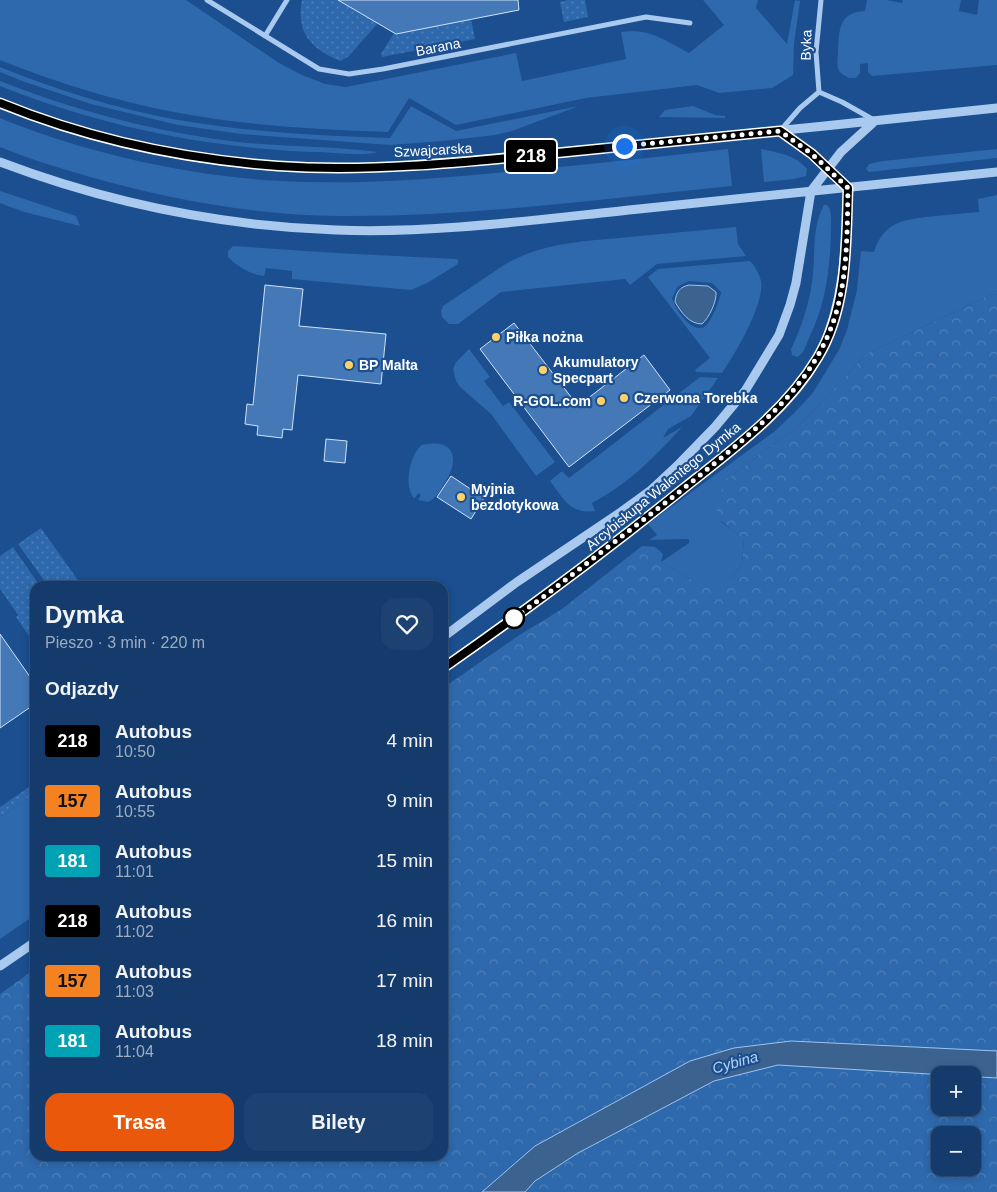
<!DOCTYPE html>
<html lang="pl">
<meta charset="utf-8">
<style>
body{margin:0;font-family:Helvetica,sans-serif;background:#1d4271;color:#f1f3f6;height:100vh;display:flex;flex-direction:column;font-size:19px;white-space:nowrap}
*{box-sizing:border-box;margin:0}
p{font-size:16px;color:#9dadc1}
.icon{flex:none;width:28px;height:28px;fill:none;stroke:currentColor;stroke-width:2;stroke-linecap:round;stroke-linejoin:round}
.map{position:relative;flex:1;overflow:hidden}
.drawer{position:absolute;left:30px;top:581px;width:418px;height:580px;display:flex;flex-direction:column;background:#143b6b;border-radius:15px;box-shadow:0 2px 8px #0003,0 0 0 1px #33557e}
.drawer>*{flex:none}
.badge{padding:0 10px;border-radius:4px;font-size:18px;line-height:32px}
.tools{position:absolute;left:931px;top:1066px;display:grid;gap:10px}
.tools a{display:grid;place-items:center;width:50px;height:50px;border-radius:10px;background:#143b6b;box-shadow:0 2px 8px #0003,0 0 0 1px #33557e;font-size:25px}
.you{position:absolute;width:25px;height:25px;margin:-12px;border:4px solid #fff;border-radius:50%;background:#1a73e8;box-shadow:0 0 0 8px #1a73e833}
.map>.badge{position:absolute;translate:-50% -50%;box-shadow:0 0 0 2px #fff}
h2{padding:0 15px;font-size:19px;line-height:45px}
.round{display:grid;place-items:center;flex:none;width:52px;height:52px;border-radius:15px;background:#1d4271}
.head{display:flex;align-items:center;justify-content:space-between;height:85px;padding:0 15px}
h1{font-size:24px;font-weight:800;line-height:38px}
.action{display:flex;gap:10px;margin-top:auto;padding:10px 15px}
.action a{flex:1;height:58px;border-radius:15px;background:#ea580c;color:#fff;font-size:20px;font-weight:800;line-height:58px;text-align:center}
.action a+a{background:#1d4271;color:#f1f3f6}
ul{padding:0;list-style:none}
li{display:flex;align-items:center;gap:15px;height:60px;padding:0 15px}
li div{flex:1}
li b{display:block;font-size:19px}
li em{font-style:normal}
li .badge{min-width:55px;font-weight:700;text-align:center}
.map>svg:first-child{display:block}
.green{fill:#2e69ad;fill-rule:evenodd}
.forest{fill:url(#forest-crowns);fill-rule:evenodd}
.garden{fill:url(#garden-dots)}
.water{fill:#3c6290;stroke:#9cc4f0}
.building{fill:#4478b7;stroke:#cfe3fa}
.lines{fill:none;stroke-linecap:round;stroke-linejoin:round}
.minor{stroke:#a9c9ee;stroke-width:5}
.tertiary{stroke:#a9c9ee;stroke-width:9}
.line-casing{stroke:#fff;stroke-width:11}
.line{stroke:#000;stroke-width:8}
.walk{stroke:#fff;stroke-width:5;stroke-dasharray:0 9}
.poi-dot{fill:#ffd166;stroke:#1b4f8f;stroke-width:2}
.stop-dot{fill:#fff;stroke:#000;stroke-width:2.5}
.labels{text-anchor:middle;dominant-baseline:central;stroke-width:4.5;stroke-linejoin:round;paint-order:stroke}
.street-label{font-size:14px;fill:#fff;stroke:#1b4f8f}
.poi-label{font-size:14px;font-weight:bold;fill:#fff;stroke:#1b4f8f;text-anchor:start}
.water-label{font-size:15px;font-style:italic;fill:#b5d3f5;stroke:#1b4f8f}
</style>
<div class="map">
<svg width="997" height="1192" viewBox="0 0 997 1192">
<defs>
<pattern id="forest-crowns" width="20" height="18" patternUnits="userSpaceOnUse" patternTransform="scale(1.25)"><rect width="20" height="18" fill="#2e69ad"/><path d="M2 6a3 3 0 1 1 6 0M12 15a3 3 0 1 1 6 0" fill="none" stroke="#4d80b9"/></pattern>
<pattern id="garden-dots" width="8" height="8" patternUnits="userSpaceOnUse" patternTransform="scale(1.25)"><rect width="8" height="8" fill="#2e69ad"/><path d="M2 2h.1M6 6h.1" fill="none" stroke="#4d80b9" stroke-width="1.8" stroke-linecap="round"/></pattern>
</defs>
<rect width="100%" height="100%" fill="#1b4f8f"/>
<path class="green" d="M0,0H186L279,63L302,75L325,84L346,87L516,53L522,81L626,59L621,32C650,28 664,40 689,53L724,25L703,0H758L756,8L787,44L795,0L800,1L794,44L793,75L772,88L719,93L697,85L586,98L456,125L409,98L388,132C318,129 248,126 179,113C118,102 58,83 0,60Z
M867,0H886L902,3L903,0H961L959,11L977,15L979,0H997V65L872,76L868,72V63L860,64V73L856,78H849C846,76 841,74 839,71C836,66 838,57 838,51C839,30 839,12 865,11Z
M0,67C57,90 117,109 178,120C248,132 320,136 390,138L411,106L456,131L579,106L512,131L495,135L443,141L390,145L241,134L178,125L91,104L25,82L0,72Z
M0,81C76,111 156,132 238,142C285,147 332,146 378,152C361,157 333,152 314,152C206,148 100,126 0,86Z
M693,106L715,115L725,116V118L659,117L665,110Z
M0,118C85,153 188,176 280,181C358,185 436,179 514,171C585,165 657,157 728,149L732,186C602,199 471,217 339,216C255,215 171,200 90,177C60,168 29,159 0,147Z
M761,149C777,152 796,155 807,169L806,176L794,179L764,182Z
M997,149V158L869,172L866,169L869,164L883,161Z
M0,191L76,216L80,226L24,212L0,203Z
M997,195V294L990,295L866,354L801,424L727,479L721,522L744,538L742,564L730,579L708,587L690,579L661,562L689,543V539L649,540L657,535L648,524L775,431L794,413L812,394L839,350L847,330L857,290L861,251L874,252C884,220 907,219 936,216C950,215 964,213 979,212L978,199Z
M824,205H827L830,209L831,218C831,260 828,300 809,338C806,345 804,354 797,357L792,355L791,349C801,328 809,305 812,282C816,257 811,227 824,205Z
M736,227L738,244L746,256L657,264L630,285L625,279L501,292L458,324H449L442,317L441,311L443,306L504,265C542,242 587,241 630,237C665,234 701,230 736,227Z
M233,246L336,253L456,259L458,260V264L427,283L411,290L292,279V271L266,268L264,276C250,274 238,267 228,257V251Z
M750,261C755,266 759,273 761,281C765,304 735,354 722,373L696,372L695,370L710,358L648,277L658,269ZM689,281L712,283L721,292C720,300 711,323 704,327C690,333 675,308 672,298L678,286Z
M469,349L490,377L484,381L503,406L509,402L555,462L536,476L491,414L460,387L456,381L453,369L456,362Z
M700,377L718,378L691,416L668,429L663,438L682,427C656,456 627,485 592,503L595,511C569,514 564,499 550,481L562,471L569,478Z
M422,445C456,437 460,461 444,484C440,491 436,498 428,502L418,500L421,495L418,493L415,498H414C403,486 410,454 422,445Z
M35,793V915L0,939V817Z"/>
<path class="forest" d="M997,294V1192H0V994L35,969V1156H442L443,688L518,636L562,609L642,546L655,547L663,554L661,562L690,579L707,586L730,579L742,564L744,539L721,521L715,506L727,479L801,424L866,354L990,295ZM940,1075H972V1108H940ZM940,1135H972V1168H940Z"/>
<path class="garden" d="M302,0H347L378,23L348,57L340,61C311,48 296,34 302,0Z
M568,0H585L588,17L564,22L560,2Z
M471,19L475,39L382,57L381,54L394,33L397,34Z
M41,528L82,586H48L18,544Z
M13,547L40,586H35V645L16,617L18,615L0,589V556Z
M35,783V793L0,817V807Z"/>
<path class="water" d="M689,285L708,286L716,292C717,301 709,318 702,324C689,324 681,312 675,302C676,292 680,287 689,285Z
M791,1041L997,1051V1078L778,1065L714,1081L578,1153L535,1181L525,1192H482L535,1146L690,1061L734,1048Z"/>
<path class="building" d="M338,0H518L519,10L396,34Z
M265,285L303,289L299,326L386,334L381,384L298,375L292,430L283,429L282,438L257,435L258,426L245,424L247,404L253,405Z
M514,323L578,406L644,355L670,390L569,467L480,349Z
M326,439L347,441L345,463L324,461Z
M451,476L484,498L471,519L437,497Z
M0,634L35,684V704L0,728Z"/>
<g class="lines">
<path class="minor" d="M207,0L319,69L349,74L383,69L646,17L690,23
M265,36L287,0
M819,92L816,52L821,0
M819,92L842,102L874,120
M780,131L800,108L819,92"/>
<path class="tertiary" d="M0,103C115,150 243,172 367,168C453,165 538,155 624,146C748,134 873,121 997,108
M0,162C108,203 221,226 336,230C435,234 541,219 639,209C758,197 878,184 997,172
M442,638L517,582L621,512L650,491L679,464L715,427L745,391L779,335L790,305L796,283L811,191L841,152L875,121
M442,669C527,609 609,548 690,484C734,449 795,405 820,354C845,301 846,245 848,188L812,154L780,131
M0,966L35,942"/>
</g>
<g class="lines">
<defs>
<path id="line" d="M0,103C88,139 183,159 278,166C368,172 458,163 547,154C625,146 703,139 780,131L812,154L848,188C846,244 848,307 818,357C786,411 733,449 684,488C606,551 525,611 442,669"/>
</defs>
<use href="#line" class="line-casing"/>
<use href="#line" class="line"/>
<path class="walk" d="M514,618L507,623C546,596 583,566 621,537C651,514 681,491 710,467C757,429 805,390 829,333C848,288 847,236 848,188L812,154L780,131L624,146"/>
</g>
<g class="poi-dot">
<circle cx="496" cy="337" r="5"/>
<circle cx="349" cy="365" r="5"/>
<circle cx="543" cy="370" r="5"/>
<circle cx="624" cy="398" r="5"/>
<circle cx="601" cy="401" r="5"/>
<circle cx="461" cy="497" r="5"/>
</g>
<circle class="stop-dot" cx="514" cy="618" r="10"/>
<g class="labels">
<g class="street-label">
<text transform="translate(806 45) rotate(-88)">Byka</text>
<text transform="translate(438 47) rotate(-11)">Barana</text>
<text transform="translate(433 150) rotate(-3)">Szwajcarska</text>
<text transform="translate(663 486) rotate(-39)">Arcybiskupa Walentego Dymka</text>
</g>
<g class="poi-label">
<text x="506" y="337">Piłka nożna</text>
<text x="553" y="362">Akumulatory<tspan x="553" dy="16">Specpart</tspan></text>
<text x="359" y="365">BP Malta</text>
<text x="634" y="398">Czerwona Torebka</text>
<text x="591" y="401" text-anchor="end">R-GOL.com</text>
<text x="471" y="489">Myjnia<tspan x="471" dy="16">bezdotykowa</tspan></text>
</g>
<g class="water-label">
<text transform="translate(735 1062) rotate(-16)">Cybina</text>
</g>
</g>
</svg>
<div class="tools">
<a>+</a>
<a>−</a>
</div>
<div class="you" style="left:624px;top:146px"></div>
<b class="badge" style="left:531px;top:156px;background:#000;color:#fff">218</b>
<section class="drawer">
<div class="head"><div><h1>Dymka</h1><p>Pieszo · 3 min · 220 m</p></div><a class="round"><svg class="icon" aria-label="heart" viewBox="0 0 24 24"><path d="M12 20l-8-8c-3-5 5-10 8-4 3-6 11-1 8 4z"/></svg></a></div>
<h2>Odjazdy</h2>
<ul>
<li><span class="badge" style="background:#000;color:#fff">218</span><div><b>Autobus</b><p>10:50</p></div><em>4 min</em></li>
<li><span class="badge" style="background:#f58220;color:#111">157</span><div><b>Autobus</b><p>10:55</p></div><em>9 min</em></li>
<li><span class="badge" style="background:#00a3b4;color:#fff">181</span><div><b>Autobus</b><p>11:01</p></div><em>15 min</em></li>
<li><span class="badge" style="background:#000;color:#fff">218</span><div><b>Autobus</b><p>11:02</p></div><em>16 min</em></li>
<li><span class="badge" style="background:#f58220;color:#111">157</span><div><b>Autobus</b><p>11:03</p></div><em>17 min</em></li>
<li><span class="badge" style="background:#00a3b4;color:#fff">181</span><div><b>Autobus</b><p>11:04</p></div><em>18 min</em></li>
</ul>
<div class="action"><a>Trasa</a><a>Bilety</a></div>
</section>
</div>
